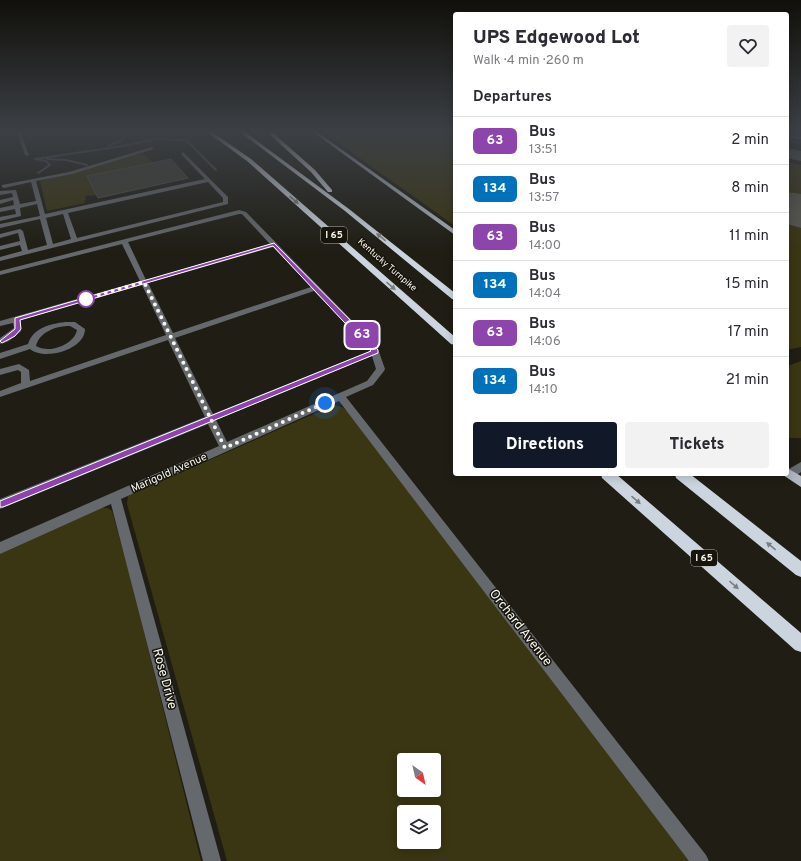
<!DOCTYPE html>
<meta charset="utf-8">
<style>
body{margin:0;font-family:Overpass,sans-serif;background:#f2f2f3;color:#2b2b33;height:100vh;display:flex;flex-direction:column;font-size:15px;white-space:nowrap}
*{box-sizing:border-box;margin:0}
p{font-size:13px;color:#7c7c81}
.icon{flex:none;width:22px;height:22px;fill:none;stroke:currentColor;stroke-width:2;stroke-linecap:round;stroke-linejoin:round}
.map{position:relative;flex:1;overflow:hidden}
.sheet{position:absolute;left:453px;top:12px;width:336px;height:464px;display:flex;flex-direction:column;background:#fff;border-radius:4px;box-shadow:0 2px 10px #0003}
.sheet>*{flex:none}
.badge{padding:0 8px;border-radius:6px;font-size:14px;line-height:26px}
.needle{width:26px;rotate:146deg}
.buttons{position:absolute;left:397px;top:753px;display:grid;gap:8px}
.buttons a{display:grid;place-items:center;width:44px;height:44px;border-radius:4px;background:#fff;box-shadow:0 2px 10px #0003;font-size:20px}
.you{position:absolute;width:20px;height:20px;margin:-10px;border:3px solid #fff;border-radius:50%;background:#1a73e8;box-shadow:0 0 0 6px #1a73e833}
.map>.badge{position:absolute;translate:-50% -50%;box-shadow:0 0 0 2px #fff}
h2{padding:0 20px;font-size:15px;line-height:36px}
.round{display:grid;place-items:center;flex:none;width:42px;height:42px;border-radius:4px;background:#f2f2f3}
.summary{display:flex;align-items:center;justify-content:space-between;height:68px;padding:0 20px}
h1{font-size:19px;font-weight:800;line-height:30px}
.button{display:flex;gap:8px;margin-top:auto;padding:8px 20px}
.button a{flex:1;height:46px;border-radius:4px;background:#111827;color:#fff;font-size:16px;font-weight:800;line-height:46px;text-align:center}
.button a+a{background:#f2f2f3;color:#2b2b33}
ul{padding:0;list-style:none}
li{display:flex;align-items:center;gap:12px;height:48px;padding:0 20px;border-top:1px solid #e1e1e2}
li div{flex:1}
li b{display:block;font-size:15px}
li em{font-style:normal}
li .badge{min-width:44px;font-weight:700;text-align:center}
.map>svg:first-child{display:block}
.green{fill:#3a3512;fill-rule:evenodd}
.lines{fill:none;stroke-linecap:round;stroke-linejoin:round}
.stream{stroke:#4a4d59;stroke-width:2}
.taxiway{fill:#5a5850;fill-rule:evenodd}
.runway{fill:#5a5850;fill-rule:evenodd}
.building{fill:#403f34;stroke:#535247}
.minor{fill:#65696d;fill-rule:evenodd}
.major{fill:#afb6bf;fill-rule:evenodd}
.highway{fill:#ccd5df;fill-rule:evenodd}
.oneway{fill:#7a7e80}
.line{fill:#8e44ad;stroke:#fff}
.walk{stroke:#f6f5ee;stroke-width:4;stroke-dasharray:0 7.2}
.stop-dot{fill:#fff;stroke:#8e44ad;stroke-width:2}
.labels{text-anchor:middle;dominant-baseline:central;stroke-width:3;stroke-linejoin:round;paint-order:stroke}
.far-street-label{font-size:9px;fill:#f6f5ee;stroke:#16140b}
.shield{fill:#16140b;stroke:#b3b2aa;stroke-width:1}
.shield-label{font-size:10px;font-weight:bold;fill:#f6f5ee}
.street-label{font-size:11px;fill:#f6f5ee;stroke:#16140b}
.near-street-label{font-size:13px;fill:#f6f5ee;stroke:#16140b}
</style>
<div class="map">
<svg width="801" height="861" viewBox="0 0 801 861">
<rect width="100%" height="100%" fill="#1f1d14"/>
<path class="green" d="M323,132H446L455,134V226Z
M137,154H144L152,162L88,176L97,195L85,196L86,200L84,201L85,203L47,211L40,181Z
M787,162L801,165V195L787,192Z
M787,224L801,228V347L787,350Z
M801,361V438H787V366Z
M334,405L342,407L347,411L692,861H227L127,504L128,496ZM404,760H434V790H404ZM404,812H434V842H404Z
M101,508H108L112,511L128,568L201,861H0V553Z"/>
<g class="lines">
<path class="stream" d="M108,146L121,141L128,132
M47,159L66,160L87,165
M38,173L50,165L46,161L35,159L123,146L155,139L186,140L216,170"/>
<path class="taxiway" d="M787,148L801,151V161L787,158Z"/>
<path class="runway" d="M787,192L801,194V228L787,224Z"/>
</g>
<path class="building" d="M171,159L188,178L98,198L87,176Z"/>
<g class="lines">
<path class="minor" d="M17,132H21L29,156L25,155Z
M787,135L801,137V139L787,137Z
M152,147L154,149L72,174L36,181L45,214L205,179L181,154L183,152L228,197V204L0,261V257L22,251L20,245L0,250V246L20,241L18,233L0,238V234L20,229L23,231L28,250L47,245L40,219L0,228V224L40,216L37,204L20,208L21,216L0,221V217L16,214L15,209L0,212V208L14,205L13,200L0,204V200L13,197L12,193L0,195V191L16,190L20,204L36,201L31,182L4,188L2,187V185L69,172ZM208,182L223,198V202L77,238L68,213ZM63,214L71,239L53,244L46,218Z
M239,210L246,212L368,337L379,352L385,369L384,371L373,385L346,397L706,855L709,861H689L339,401L121,499L221,861H203L111,504L0,554V542L219,446L208,424L0,509V499L205,417L168,340L0,397V391L21,383V372L18,370L0,375V369L19,364L29,370L30,381L166,335L142,285L21,320V331L9,341L0,344V338L14,328L13,323L0,326V321L140,281L122,244L0,275V271ZM239,214H242L270,244L146,280L128,242ZM273,247L311,287L173,333L148,283ZM314,291L362,341L370,351L213,414L175,338ZM372,356L376,369L367,381L227,442L216,420Z
M65,322H75L85,329C85,350 44,361 30,349L0,359V353L28,344C33,328 50,324 65,322ZM70,326L77,330C74,345 49,354 36,346C40,331 57,326 70,326Z
M801,462V472C796,476 792,479 786,477L785,474H787V470Z"/>
<path class="major" d="M313,132H317L455,230V235Z
M787,468L801,476V487L783,475V474H787Z"/>
<path class="highway" d="M207,132H212L251,159L455,337V345L451,344L247,161Z
M240,132H245L349,209L455,293V300L452,299L345,211Z
M267,132H272L315,170L332,190V192H328L311,172Z
M601,474H616L801,633V652L795,650L602,478Z
M675,474H690L801,561V577L796,575L676,478Z"/>
</g>
<defs><path id="oneway-solid" d="M-6-.8H1V-3.2L6.5 0L1 3.2V.8H-6Z"/></defs>
<g class="oneway">
<use href="#oneway-solid" transform="translate(294 200) rotate(41)"/>
<use href="#oneway-solid" transform="translate(381 237) rotate(-141)"/>
<use href="#oneway-solid" transform="translate(391 286) rotate(41)"/>
<use href="#oneway-solid" transform="translate(636 500) rotate(41)"/>
<use href="#oneway-solid" transform="translate(771 546) rotate(-141)"/>
<use href="#oneway-solid" transform="translate(734 585) rotate(41)"/>
</g>
<linearGradient id="sky" x2="0" y2="1"><stop stop-color="#11100b"/><stop offset="0.52" stop-color="#3c4045"/><stop offset="1" stop-color="#3c4045" stop-opacity="0"/></linearGradient>
<rect width="801" height="252" fill="url(#sky)"/>
<path class="line" d="M274,243L368,338L378,350V353L3,507H0V501L371,351L273,246L20,320L21,329L15,336L2,343L0,341L15,329V318Z"/>
<g class="lines">
<path class="walk" d="M86,299L82,300L144,282L225,448L325,403"/>
</g>
<circle class="stop-dot" cx="86" cy="299" r="8"/>
<g class="labels">
<g class="far-street-label">
<text transform="translate(387 265) rotate(41)">Kentucky Turnpike</text>
</g>
<g class="shield">
<rect x="321" y="227" width="26" height="16" rx="3"/>
<rect x="691" y="550" width="26" height="16" rx="3"/>
</g>
<g class="shield-label">
<text x="334" y="235">I 65</text>
<text x="704" y="558">I 65</text>
</g>
<g class="street-label">
<text transform="translate(169 473) rotate(-24)">Marigold Avenue</text>
</g>
<g class="near-street-label">
<text transform="translate(520 628) rotate(52)">Orchard Avenue</text>
<text transform="translate(164 679) rotate(75)">Rose Drive</text>
</g>
</g>
</svg>
<div class="buttons">
<a><svg class="needle" viewBox="-14 -14 28 28"><path d="M0-13l5 13h-10z" fill="#e53935"/><path d="M0 13l5-13h-10z" fill="#7c7c81"/></svg></a>
<a><svg class="icon" aria-label="layers" viewBox="0 0 24 24"><path d="M12 4l9 5-9 5-9-5zM3 14l9 5 9-5"/></svg></a>
</div>
<div class="you" style="left:325px;top:403px"></div>
<b class="badge" style="left:362px;top:335px;background:#8e44ad;color:#fff">63</b>
<section class="sheet">
<div class="summary"><div><h1>UPS Edgewood Lot</h1><p>Walk · 4 min · 260 m</p></div><a class="round"><svg class="icon" aria-label="heart" viewBox="0 0 24 24"><path d="M12 20l-8-8c-3-5 5-10 8-4 3-6 11-1 8 4z"/></svg></a></div>
<h2>Departures</h2>
<ul>
<li><span class="badge" style="background:#8e44ad;color:#fff">63</span><div><b>Bus</b><p>13:51</p></div><em>2 min</em></li>
<li><span class="badge" style="background:#0072bc;color:#fff">134</span><div><b>Bus</b><p>13:57</p></div><em>8 min</em></li>
<li><span class="badge" style="background:#8e44ad;color:#fff">63</span><div><b>Bus</b><p>14:00</p></div><em>11 min</em></li>
<li><span class="badge" style="background:#0072bc;color:#fff">134</span><div><b>Bus</b><p>14:04</p></div><em>15 min</em></li>
<li><span class="badge" style="background:#8e44ad;color:#fff">63</span><div><b>Bus</b><p>14:06</p></div><em>17 min</em></li>
<li><span class="badge" style="background:#0072bc;color:#fff">134</span><div><b>Bus</b><p>14:10</p></div><em>21 min</em></li>
</ul>
<div class="button"><a>Directions</a><a>Tickets</a></div>
</section>
</div>
